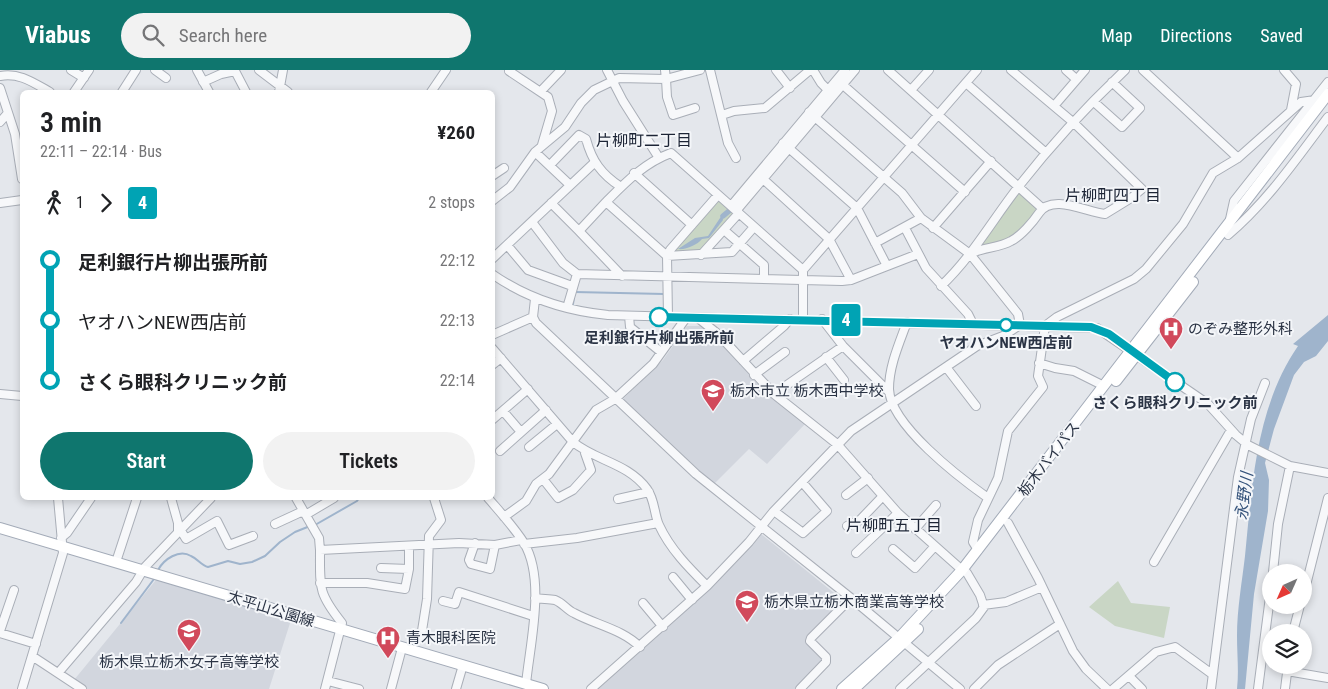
<!DOCTYPE html>
<meta charset="utf-8">
<style>
body{margin:0;font-family:"Roboto Condensed","Noto Sans JP",sans-serif;background:#f2f2f2;color:#202124;height:100vh;display:flex;flex-direction:column;font-size:19px;white-space:nowrap}
*{box-sizing:border-box;margin:0}
p{font-size:16px;color:#757577}
.icon{flex:none;width:28px;height:28px;fill:none;stroke:currentColor;stroke-width:2;stroke-linecap:round;stroke-linejoin:round}
.map{position:relative;flex:1;overflow:hidden}
.panel{position:absolute;left:20px;top:20px;width:475px;height:410px;display:flex;flex-direction:column;background:#fff;border-radius:8px;box-shadow:0 2px 8px #0003}
.panel>*{flex:none}
.badge{padding:0 10px;border-radius:4px;font-size:18px;line-height:32px}
.needle{width:32px;rotate:225deg}
.fabs{position:absolute;left:1262px;top:494px;display:grid;gap:10px}
.fabs a{display:grid;place-items:center;width:50px;height:50px;border-radius:50%;background:#fff;box-shadow:0 2px 8px #0003;font-size:25px}
.map>.badge{position:absolute;translate:-50% -50%;box-shadow:0 0 0 2px #fff}
.legs{display:flex;align-items:center;gap:8px;height:55px;padding:0 20px;font-size:16px}
.legs p{margin-inline-start:auto}
.summary{display:flex;align-items:center;justify-content:space-between;height:85px;padding:0 20px}
h1{font-size:28px;font-weight:600;line-height:38px}
.primary-button{display:flex;gap:10px;margin-top:auto;padding:10px 20px}
.primary-button a{flex:1;height:58px;border-radius:30px;background:#0f766e;color:#fff;font-size:20px;font-weight:600;line-height:58px;text-align:center}
.primary-button a+a{background:#f2f2f2;color:#202124}
ul{padding:0 20px;list-style:none}
li{display:flex;align-items:center;gap:18px;height:60px;font-size:19px}
li i{display:grid;place-items:center;width:8px;height:100%;margin:0 6px;background:currentColor}
li i::after{content:'';width:12px;height:12px;margin:-6px;border:4px solid;border-radius:50%;background:#fff}
li p{margin-inline-start:auto}
li:first-child i{background:linear-gradient(#0000 50%,currentColor 0)}
li:last-child i{background:linear-gradient(currentColor 50%,#0000 0)}
header{display:flex;align-items:center;gap:30px;box-sizing:border-box;height:70px;padding:0 25px;background:#0f766e;color:#fff}
header strong{font-size:24px}
nav{display:flex;gap:28px;margin-inline-start:auto;font-size:18px}
.search{width:350px;height:45px;background:#f2f2f2;display:flex;align-items:center;gap:12px;box-sizing:border-box;padding:0 18px;border-radius:28px;color:#757577;font-size:19px}
.map>svg:first-child{display:block}
.built{fill:#d2d6de}
.green{fill:#c9d6c5}
.water{fill:#9fb4cc}
.lines{fill:none;stroke-linecap:round;stroke-linejoin:round}
.stream{stroke:#9fb4cc;stroke-width:2}
.canal{stroke:#9fb4cc;stroke-width:5.5}
.minor-casing{stroke:#a9aeb7;stroke-width:10}
.major-casing{stroke:#a3abb8;stroke-width:12}
.minor{stroke:#f7f8fa;stroke-width:8}
.major{stroke:#fff;stroke-width:10}
.line-1-casing{stroke:#fff;stroke-width:11}
.line-1{stroke:#00a3b4;stroke-width:8}
.stop-1-dot{fill:#fff;stroke:#00a3b4;stroke-width:2.5}
.labels{text-anchor:middle;dominant-baseline:central;stroke-width:4;stroke-linejoin:round;paint-order:stroke}
.poi-label{font-size:15px;fill:#2b3445;stroke:#f4f6f9;text-anchor:start}
.stop-label{font-size:15px;font-weight:bold;fill:#2b3445;stroke:#f4f6f9}
.street-label{font-size:15px;fill:#2b3445;stroke:#f4f6f9}
.neighbourhood-label{font-size:16px;fill:#1d2536;stroke:#f4f6f9}
.water-label{font-size:16px;font-style:italic;fill:#34527a;stroke:#f4f6f9}
</style>
<header>
<strong>Viabus</strong>
<div class="search"><svg class="icon" aria-label="search" viewBox="0 0 24 24"><circle cx="10" cy="10" r="6"/><path d="M15 15l6 6"/></svg>Search here</div>
<nav><a>Map</a><a>Directions</a><a>Saved</a></nav>
</header>
<div class="map">
<svg width="1328" height="619" viewBox="0 0 1328 619">
<rect width="100%" height="100%" fill="#e4e7ec"/>
<path class="built" d="M687,256H705L753,307L805,354L767,394L749,379L714,414L622,330L663,290Z
M761,464L844,531L805,571L824,590L797,619H596L691,536Z
M156,510L291,550L269,619H87L74,610Z"/>
<path class="green" d="M1021,121L1037,138L1032,147L1009,169L981,176L979,173L1018,122Z
M716,132H722L736,145L703,182H677L675,177Z
M1118,511L1131,533L1170,537L1164,568L1115,556L1089,537Z"/>
<path class="water" d="M722,145L723,150L709,168L702,169C697,175 686,180 678,179L695,168L708,166Z
M1328,245V271L1316,286L1304,292L1294,305L1274,359L1265,393L1269,410L1268,441L1254,524L1245,619H1237C1239,601 1237,584 1237,566C1237,539 1242,512 1245,486C1252,415 1256,337 1298,276L1293,274Z"/>
<g class="lines">
<path class="stream" d="M575,222L664,224
M573,234L574,227
M315,455L357,431L359,428
M158,500C164,489 179,479 191,486C198,489 201,495 208,497L228,491L240,494L252,492L265,486L280,472L295,462L310,456
M121,553L154,509"/>
<path class="canal" d="M723,146L735,136"/>
<defs>
<path id="minor" d="M71,0L84,8
M155,0L166,8
M197,0L209,22
M259,0L288,22
M607,0L623,31L659,88
M710,0L728,73L736,88
M776,0L790,18
M813,0L821,13L830,22
M888,0L1042,138
M1066,0L1076,9
M1143,0L1238,88
M1284,0L1296,14L1291,40
M509,1L548,27L552,41L542,75
M0,6C19,2 34,13 50,22
M203,12L221,4L235,1L246,22
M966,13L1046,83
M843,15L965,122
M0,18L15,64L22,109
M911,20L929,0
M541,21L561,0
M74,22L89,0
M122,22L136,0
M279,22L283,0
M431,22L446,0
M1094,32L1122,57L1140,38L1112,12
M1054,36L1085,0
M695,38L673,45L667,27L666,9L700,0
M722,45L734,41L765,38L810,0
M0,52L8,43
M783,73L857,138L887,196L918,184
M535,82L570,115
M550,95L579,65L586,69C592,91 601,104 621,117
M634,103L692,155
M492,106L504,98
M763,109L829,169L851,210
M492,131L510,117L535,82L565,57L581,33L594,20L619,8L666,9L665,0
M606,132C626,112 644,93 671,83L803,200V249
M0,133L22,130
M551,133L579,161
M731,136L845,0
M736,141L855,0
M1230,149L1234,131L1328,12
M532,152L563,193L577,204L842,211L851,210L887,196
M905,158L926,198L968,244L973,254
M933,158L991,91
M724,160L764,195V209
M1228,165C1268,131 1297,88 1328,47
M875,173L921,148
M507,175L528,200L572,216
M970,184C983,177 999,178 1011,171C1021,166 1033,152 1039,143C1052,123 1086,142 1105,144L1131,128L1142,119L1074,53L1011,0
M701,185L739,143
M492,189L594,93
M803,200L977,0
M492,204C528,229 566,241 608,245L1097,258L1208,334L1236,365L1248,375L1290,396L1328,403
M622,206L579,161L606,132L667,186L732,182L754,157
M941,216C972,187 993,149 1019,116C1051,75 1088,35 1125,0
M535,229L533,247L536,253L696,404L851,528L960,619
M567,238L577,204
M629,246L630,257L661,282
M668,247L667,186L670,180L718,125
M698,248L718,264L774,324L837,374L898,443L962,500
M822,249L843,276L889,322
M907,252C899,274 889,296 889,319C890,355 960,408 988,428
M492,265L533,247
M492,278L573,372C596,391 628,393 647,419C655,430 654,444 659,455C670,479 689,498 707,516
M826,287L844,310
M743,291L784,256L790,249
M1039,293L1055,298L1074,301L1104,316
M492,295L501,288
M946,297L976,336
M754,305L785,282
M0,324L22,326
M774,324L843,276
M503,341L521,362
M492,350L528,319
M529,377L557,354
M500,381L546,340
M543,409L558,428L573,420L591,400L585,383
M846,425L868,408
M171,428L178,453V461
M296,428L319,468L320,480
M488,428C500,442 514,457 524,473C546,510 530,573 526,614
M618,429L649,422
M774,441L803,463L827,441L802,412
M504,447L526,431L536,414L549,404L596,340L615,329L653,294L686,248
M1008,453L1038,508L1073,581L1086,599L1107,619
M275,454L301,442L307,444L334,428
M847,456L860,450L882,427
M180,459L186,469L217,451L229,475L253,466
M915,459L936,435
M61,468L67,463L91,428
M475,473L469,490L471,494L490,499L495,475
M524,474L577,468L658,453
M893,479L915,498L935,476
M978,480L973,472L978,450L998,408L1008,361L1043,317L1038,306L1045,256L1057,247L1134,209L1146,199L1183,154L1213,103L1238,88L1301,32L1315,30
M856,483L898,443
M116,492L137,428
M1154,492L1231,360
M381,498L409,499
M1273,502L1278,454L1290,396
M673,507L692,530
M320,513H367L405,519L409,499V477
M1304,523L1328,428
M535,528C541,529 549,529 555,530C563,533 567,540 574,543C596,555 622,559 640,577
M443,531L455,534L459,522L533,546
M643,533L663,557
M983,535L1006,532L1042,517
M0,561L14,520
M1293,562L1300,535
M0,563L36,574
M421,567L427,529L429,466L441,450L434,428
M32,586L82,619
M1287,601L1328,608
M59,602L136,512L145,497L211,428
M1130,607L1142,619
M328,611L359,619
M22,619L63,483L58,428
M325,619L342,553C318,523 320,518 320,480L459,473L495,475L521,470
M391,619L402,578
M456,619L463,595
M591,619L707,516L749,472L773,442L851,361L977,276L1003,266L1020,255L1018,244L970,184L921,148L902,123L809,42
M800,619L826,592V587L810,571L811,568L851,528
M900,619L976,548L984,537L980,525L967,503
M974,619L998,595L1060,554
M1113,619L1156,582L1175,577L1212,604
M1211,619L1238,407L1251,349L1265,313
M1258,619L1271,519
M1285,619L1288,595"/>
<path id="major" d="M1116,311L1193,212
M0,458L543,619
M842,619L899,568L962,500L1328,24
M854,619L918,559"/>
</defs>
<use href="#minor" class="minor-casing"/>
<use href="#major" class="major-casing"/>
<use href="#minor" class="minor"/>
<use href="#major" class="major"/>
</g>
<g class="lines">
<defs>
<path id="line-1" d="M659,247L1091,257L1109,264L1175,312"/>
</defs>
<use href="#line-1" class="line-1-casing"/>
<use href="#line-1" class="line-1"/>
</g>
<defs>
<symbol id="hospital-pin" viewBox="-11 -11 22 30"><path d="M0 17L-7.5 6A9.5 9.5 0 1 1 7.5 6Z" fill="#d1495b" stroke="#f4f6f9"/><path d="M-5-5h3v3.5h4V-5h3V5h-3V1.5h-4V5h-3Z" fill="#fff"/></symbol>
<symbol id="school-pin" viewBox="-11 -11 22 30"><path d="M0 17L-7.5 6A9.5 9.5 0 1 1 7.5 6Z" fill="#d1495b" stroke="#f4f6f9"/><path d="M0-5L7-2L0 1L-7-2ZM-4 1L0 2.5L4 1V4Q0 6-4 4Z" fill="#fff"/></symbol>
</defs>
<g fill-rule="evenodd">
<use href="#hospital-pin" x="1157" y="245" width="28" height="38"/>
<use href="#school-pin" x="699" y="307" width="28" height="38"/>
<use href="#school-pin" x="733" y="518" width="28" height="38"/>
<use href="#school-pin" x="175" y="547" width="28" height="38"/>
<use href="#hospital-pin" x="374" y="554" width="28" height="38"/>
</g>
<g class="stop-1-dot">
<circle cx="659" cy="247" r="9"/>
<circle cx="1006" cy="255" r="6"/>
<circle cx="1175" cy="312" r="9"/>
</g>
<g class="labels">
<g class="poi-label">
<text x="1188" y="259">のぞみ整形外科</text>
<text x="730" y="321">栃木市立 栃木西中学校</text>
<text x="764" y="532">栃木県立栃木商業高等学校</text>
<text x="406" y="568">青木眼科医院</text>
<text x="189" y="592" text-anchor="middle">栃木県立栃木女子高等学校</text>
</g>
<g class="stop-label">
<text x="659" y="268">足利銀行片柳出張所前</text>
<text x="1006" y="273">ヤオハンNEW西店前</text>
<text x="1175" y="333">さくら眼科クリニック前</text>
</g>
<g class="street-label">
<text transform="translate(1049 389) rotate(-52)">栃木バイパス</text>
<text transform="translate(271 539) rotate(17)">太平山公園線</text>
</g>
<g class="neighbourhood-label">
<text x="644" y="70">片柳町二丁目</text>
<text x="1113" y="125">片柳町四丁目</text>
<text x="894" y="455">片柳町五丁目</text>
</g>
<g class="water-label">
<text transform="translate(1244 426) rotate(-83)">永野川</text>
</g>
</g>
</svg>
<div class="fabs">
<a><svg class="needle" viewBox="-14 -14 28 28"><path d="M0-13l5 13h-10z" fill="#e53935"/><path d="M0 13l5-13h-10z" fill="#757577"/></svg></a>
<a><svg class="icon" aria-label="layers" viewBox="0 0 24 24"><path d="M12 4l9 5-9 5-9-5zM3 14l9 5 9-5"/></svg></a>
</div>
<b class="badge" style="left:846px;top:250px;background:#00a3b4;color:#fff">4</b>
<section class="panel">
<div class="summary"><div><h1>3 min</h1><p>22:11 – 22:14 · Bus</p></div><b>¥260</b></div>
<div class="legs"><svg class="icon" aria-label="walk" viewBox="0 0 24 24"><circle cx="13" cy="4" r="2"/><path d="M13 8l-2 6 4 7M11 14l-3 7M7 12l3-4h3l4 4"/></svg>1<svg class="icon" aria-label="forward" viewBox="0 0 24 24"><path d="M9 5l7 7-7 7"/></svg><b class="badge" style="background:#00a3b4;color:#fff">4</b><p>2 stops</p></div>
<ul>
<li><i style="color:#00a3b4"></i><b>足利銀行片柳出張所前</b><p>22:12</p></li>
<li><i style="color:#00a3b4"></i><span>ヤオハンNEW西店前</span><p>22:13</p></li>
<li><i style="color:#00a3b4"></i><b>さくら眼科クリニック前</b><p>22:14</p></li>
</ul>
<div class="primary-button"><a>Start</a><a>Tickets</a></div>
</section>
</div>
